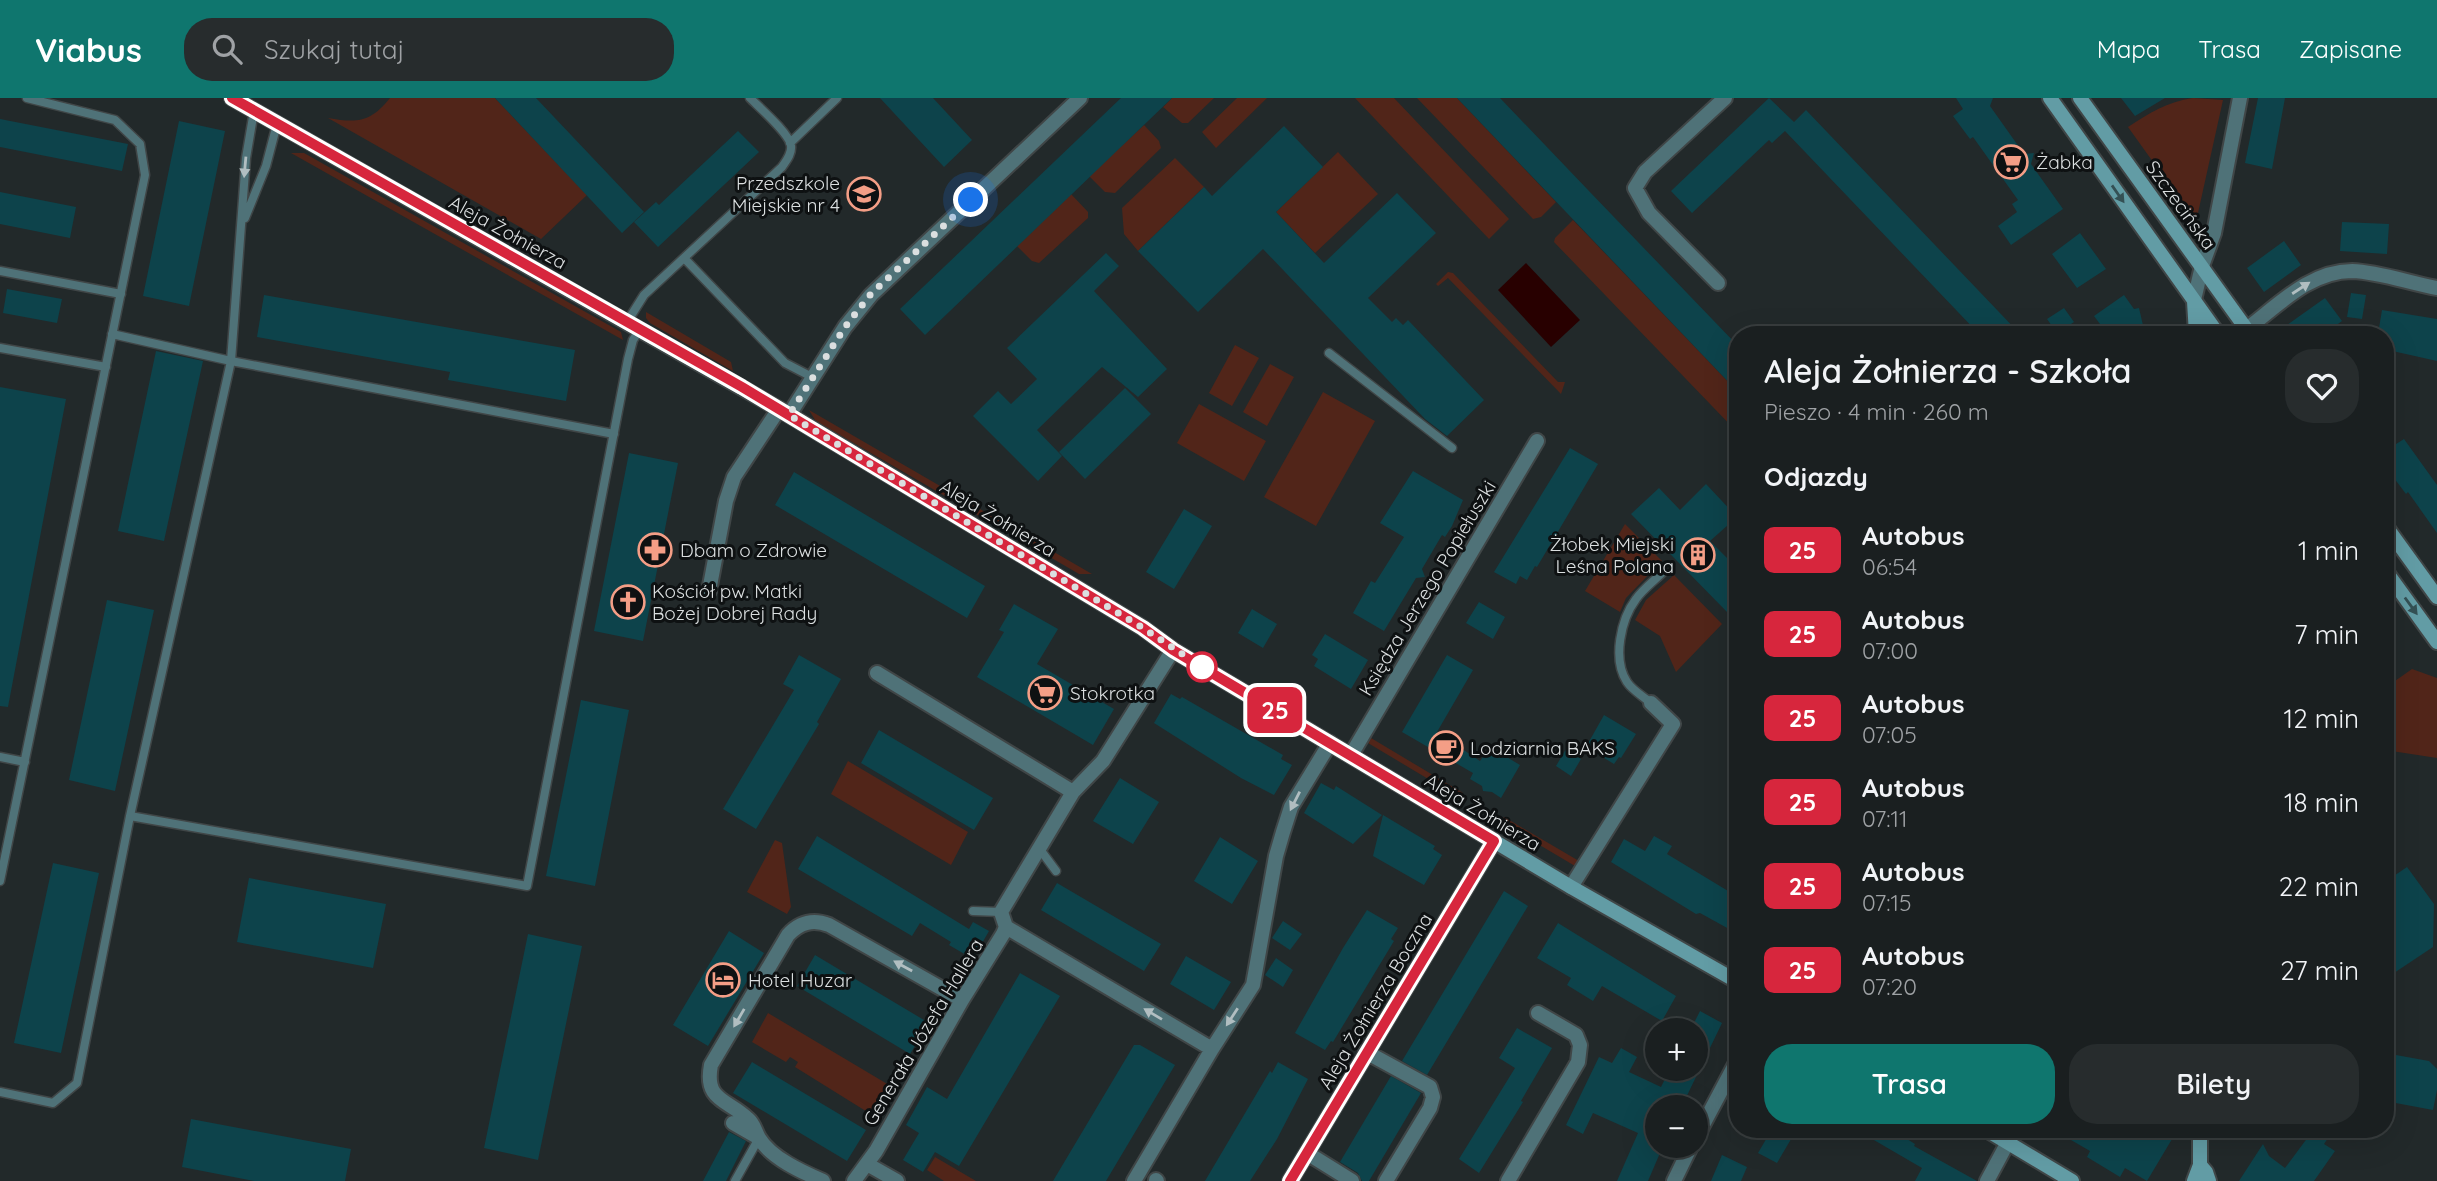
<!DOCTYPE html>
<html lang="pl">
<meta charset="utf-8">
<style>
body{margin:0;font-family:Quicksand,sans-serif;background:#272c2d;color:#f1f3f6;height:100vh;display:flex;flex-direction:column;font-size:26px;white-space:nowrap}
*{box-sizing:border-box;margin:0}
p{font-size:23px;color:#9fa2a5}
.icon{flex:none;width:38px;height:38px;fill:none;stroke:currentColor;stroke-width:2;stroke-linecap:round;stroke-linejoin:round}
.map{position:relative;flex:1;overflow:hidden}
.drawer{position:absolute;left:1729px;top:228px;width:665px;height:812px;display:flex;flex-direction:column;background:#1a1f20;border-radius:28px;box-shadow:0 7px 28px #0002,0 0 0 2px #383d3e}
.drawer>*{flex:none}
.badge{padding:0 14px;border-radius:10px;font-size:24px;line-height:46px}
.tools{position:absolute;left:1645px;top:920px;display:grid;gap:14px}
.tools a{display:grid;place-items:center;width:63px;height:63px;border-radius:50%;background:#1a1f20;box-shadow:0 7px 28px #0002,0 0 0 2px #383d3e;font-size:35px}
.you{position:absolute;width:35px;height:35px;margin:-18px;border:5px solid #fff;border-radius:50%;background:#1a73e8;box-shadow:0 0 0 10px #1a73e833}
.map>.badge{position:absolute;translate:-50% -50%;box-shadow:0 0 0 4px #fff}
h2{padding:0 35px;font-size:26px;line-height:63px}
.round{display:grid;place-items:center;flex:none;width:74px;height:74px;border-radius:28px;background:#272c2d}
.summary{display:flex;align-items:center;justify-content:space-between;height:119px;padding:0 35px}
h1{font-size:33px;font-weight:600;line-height:52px}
.primary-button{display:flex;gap:14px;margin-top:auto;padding:14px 35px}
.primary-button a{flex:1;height:80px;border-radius:28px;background:#0f766e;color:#fff;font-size:28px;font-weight:600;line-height:80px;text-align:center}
.primary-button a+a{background:#272c2d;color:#f1f3f6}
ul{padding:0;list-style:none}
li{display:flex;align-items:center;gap:21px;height:84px;padding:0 35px}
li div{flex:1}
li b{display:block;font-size:26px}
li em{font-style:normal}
li .badge{min-width:77px;font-weight:700;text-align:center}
header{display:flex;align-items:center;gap:42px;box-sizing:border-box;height:98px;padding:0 35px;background:#0f766e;color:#fff}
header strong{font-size:33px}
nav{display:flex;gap:38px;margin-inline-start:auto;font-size:24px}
.search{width:490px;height:63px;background:#272c2d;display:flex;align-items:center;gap:18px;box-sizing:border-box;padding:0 24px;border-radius:28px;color:#9fa2a5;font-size:26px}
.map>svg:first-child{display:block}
.green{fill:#512519}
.water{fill:#280000}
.building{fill:#0d434b}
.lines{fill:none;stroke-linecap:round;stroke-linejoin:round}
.lane-casing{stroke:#404647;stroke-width:11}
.street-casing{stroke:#404647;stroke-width:18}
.secondary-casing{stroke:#404647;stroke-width:18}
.lane{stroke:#4f7278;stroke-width:8}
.street{stroke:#4f7278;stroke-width:14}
.secondary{stroke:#629ca5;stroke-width:14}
.oneway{fill:#b1bec1}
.oneway2{fill:#345054}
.line-casing{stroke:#fff;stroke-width:16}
.line{stroke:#d7263d;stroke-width:10}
.walk{stroke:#dbdfe0;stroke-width:7;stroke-dasharray:0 12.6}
.stop-dot{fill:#fff;stroke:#d7263d;stroke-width:3.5}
.labels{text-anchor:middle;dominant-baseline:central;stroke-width:6;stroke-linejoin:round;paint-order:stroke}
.poi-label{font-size:19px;fill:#dbdfe0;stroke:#0e1112;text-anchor:start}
.street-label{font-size:19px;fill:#dbdfe0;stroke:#0e1112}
</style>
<header>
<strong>Viabus</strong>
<div class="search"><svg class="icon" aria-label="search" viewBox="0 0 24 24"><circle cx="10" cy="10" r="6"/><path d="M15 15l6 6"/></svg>Szukaj tutaj</div>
<nav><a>Mapa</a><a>Trasa</a><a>Zapisane</a></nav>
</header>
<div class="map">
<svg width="2437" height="1083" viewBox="0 0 2437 1083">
<rect width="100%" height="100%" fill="#22292a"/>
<path class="green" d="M390,0H495L587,97L541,141L328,20C357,25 370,25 390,0Z
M1172,0H1214L1188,25H1182L1163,9Z
M1237,0H1267L1216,50L1202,34Z
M1355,0H1394L1509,121L1489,141Z
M1417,0H1457L1556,104L1541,119L1533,121Z
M2193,0L2223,2L2196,124L2128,29C2149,15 2167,4 2193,0Z
M1144,27L1159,43L1161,50L1115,95L1105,94L1089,78Z
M1338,54L1378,96L1315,155L1276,114Z
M291,55H304L621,234L623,242Z
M1175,60L1204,89L1138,153L1124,136L1122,110Z
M1071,96L1088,114V120L1039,165L1032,163L1017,148Z
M1573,122L1738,294V335L1554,144L1555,140Z
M1448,174L1453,175L1558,284H1565L1561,296L1448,180L1438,188L1436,186Z
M646,214L731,264L733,273L650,225L646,220Z
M1235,247L1259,260L1232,308L1209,295Z
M1270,266L1294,279L1267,328L1243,314Z
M1323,294L1375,323L1316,428L1264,399Z
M1199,306L1266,343L1244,383L1177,345Z
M809,312L1092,476H1079L821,326L815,322Z
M1625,426L1662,463L1626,500L1620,514L1585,493Z
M1674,477L1722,526L1676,574L1660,538L1635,522L1646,502Z
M2412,571L2437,580V660L2385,652V590Z
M1371,640L1463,695L1460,700L1368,645Z
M848,663L968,734L951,767L831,696Z
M1504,719L1579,763L1575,768L1501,724Z
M775,742L782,745L791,809L787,816L747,794Z
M768,915L894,990L877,1020L795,969L798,964L790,959L786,964L752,944Z
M935,1059L976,1083H944L927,1072Z"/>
<path class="water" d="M1526,165L1580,222L1551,249L1498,192Z"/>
<path class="building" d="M495,0H536L644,114L622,135Z
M880,0H933L972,42L944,69Z
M1121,0H1172L925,237L900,211Z
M1457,0H1500L1588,92L1738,248V294Z
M1769,0L1794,24L1806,12L2020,236H1979L1785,33L1772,45L1769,42L1692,115L1671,93Z
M1956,0H1993L1990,8L2024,56L2034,55L2031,66L2063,111L2011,147L1998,128L2017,114L2012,106L2018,102L1973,39L1970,41L1953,18L1963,11Z
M2121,0H2165L2135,18Z
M2258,0H2285L2272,71L2245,65Z
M0,21L128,46L122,73L0,49Z
M179,23L225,33L189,208L143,198Z
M1284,28L1323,69L1276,114L1324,165L1397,95L1436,135L1368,200L1392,224L1396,220L1403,227L1408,222L1484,302L1447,338L1425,321L1263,151L1198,214L1138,153L1204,89L1212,98Z
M738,33L759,54L658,149L634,124L656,104L659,107Z
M0,94L76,109L70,140L0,126Z
M2342,124L2389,126L2387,156L2340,153Z
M2080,135L2106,171L2077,190L2052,156Z
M2284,143L2301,167L2264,194L2247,170Z
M1106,155L1119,168L1094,193L1167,271L1138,299L1102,269L1037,332L1062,358L1038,383L973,318L998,293L1011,306L1037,281L1007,250Z
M7,191L62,201L57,225L3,215Z
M2351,195L2366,197L2362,221L2347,219Z
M264,197L575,252L566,303L448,282L450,274L257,239Z
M2124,197L2134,211L2139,210L2145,236H2115L2112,228L2103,230L2094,218Z
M2325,200L2342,223L2324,236H2294L2287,227Z
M2064,210L2074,224L2057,235L2047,221Z
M2382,212L2437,221V263L2388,252L2389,245L2385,244V236H2378Z
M156,253L203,263L164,443L118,433Z
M0,289L66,301L8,609L0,608Z
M1125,290L1151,316L1085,381L1059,354Z
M2404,341L2437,387V435L2408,394L2406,396L2385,368V353Z
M1570,350L1598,366L1537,469L1535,468L1527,482L1520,478L1516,486L1494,474Z
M629,355L678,365L662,446L668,447L665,463L659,462L643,543L594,533Z
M1413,373L1463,402L1452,428L1445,439L1442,437L1422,471L1425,479L1416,480L1384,533L1353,515L1371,483L1375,485L1404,439L1380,425Z
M794,374L985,488L967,520L775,407Z
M1706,386L1737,419L1710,443L1738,471V504L1727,514L1631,416L1659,390L1680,412Z
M1184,411L1212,428L1174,491L1146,474Z
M107,502L154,512L115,693L69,682Z
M1479,504L1505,519L1493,541L1466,525Z
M1014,506L1058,531L1037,566L1114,611L1093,647L977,579L1004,534L999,532Z
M1252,511L1277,526L1263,550L1238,535Z
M1325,536L1368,562L1351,591L1314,568L1318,561L1312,557Z
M799,557L841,581L817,624L819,626L756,731L723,711L794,592L783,586Z
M1447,557L1473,572L1437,634L1480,663L1490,649L1520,667L1501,700L1492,694L1483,693L1482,688L1470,681L1473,675L1402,634Z
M1171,596L1180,601L1182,599L1283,657L1281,661L1292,667L1274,697L1241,680L1154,625Z
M581,602L629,612L595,788L546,778Z
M1604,617L1636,636L1621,660L1619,659L1614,666L1586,649Z
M879,632L993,700L974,732L861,665Z
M1566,651L1581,661L1571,678L1556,668Z
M1120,680L1159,704L1133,746L1093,723Z
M1321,685L1334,692L1336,688L1382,717L1353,746L1304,715Z
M1383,717L1435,748L1433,751L1442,757L1424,787L1373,758Z
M817,738L969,831L973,824L989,833L973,861L949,847L951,844L920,825L912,838L798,771Z
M1654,738L1672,748L1667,756L1738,799V836L1700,815L1696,816L1611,764L1624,741L1645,753Z
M1220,739L1258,763L1232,806L1194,783Z
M53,765L99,775L61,955L14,945Z
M2407,769L2434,806L2433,849L2394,875L2385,864V784Z
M249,780L386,806L373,870L237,844Z
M1057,785L1161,846L1144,873L1041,812Z
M1504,793L1528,808L1427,977L1402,963Z
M1367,812L1398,830L1391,841L1394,843L1333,944L1331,943L1325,952L1295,935L1343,850Z
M1283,823L1302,836L1290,852L1272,840Z
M1558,825L1676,898L1662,923L1602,888L1593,903L1567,887L1571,880L1537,860Z
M729,833L764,855L708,948L673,927Z
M528,836L582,848L538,1062L484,1050Z
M815,857L929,925L910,956L797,888Z
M1186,858L1231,884L1214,912L1170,886Z
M1276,860L1293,872L1283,889L1265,877Z
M1020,875L1060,898L959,1068L935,1054L923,1074L903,1062L919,1035L906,1027L927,989L947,1001Z
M1700,913L1722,925L1681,1010H1657V1048H1663L1648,1083H1617L1638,1035L1593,1015L1583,1036L1566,1027L1599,959L1612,965L1621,950L1637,959L1629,974L1661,989L1670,971H1696V933H1690Z
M1517,930L1552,950L1521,1003L1523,1004L1479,1075L1459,1061L1515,970L1499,960Z
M1134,947H1140L1175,967L1106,1083H1053Z
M2385,955L2429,963L2437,971V992L2433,1012L2385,1003Z
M752,964L866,1032L847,1063L733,995Z
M1278,964L1308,981L1277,1041L1250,1083H1205L1270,973L1272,975Z
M1391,978L1421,995L1369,1083H1362L1358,1075L1340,1064Z
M191,1021L351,1051L345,1083H254L182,1069Z
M1772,1031H1797L1777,1065L1758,1055Z
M1855,1031H1891L1915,1046L1914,1048L1977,1083H1915L1922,1070Z
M2052,1031H2178L2147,1083L2125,1070L2120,1079L2087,1059L2090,1053Z
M2314,1031H2334L2324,1046L2335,1053L2314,1083H2239L2263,1046L2269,1058L2285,1070Z
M729,1034L746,1043L726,1083H703Z
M1722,1057L1747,1069L1741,1083H1711Z"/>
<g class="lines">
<defs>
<path id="lane" d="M790,45L837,0
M245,120L266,68L277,26
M684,160L785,265L812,279
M0,173L121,196
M627,224L644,197L782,69C786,63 792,56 791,48C790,36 760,10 750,0
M112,236L231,263L614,336
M0,250L106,269
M1329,255L1452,350
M1651,605C1643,598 1633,593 1627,584C1612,561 1621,521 1636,501C1643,491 1654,483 1663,474
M0,659L25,664
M130,718L527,788L628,261L633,242L640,231
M1039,750L1056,773
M0,783L145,77L140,46L115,22L27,0
M973,813L1001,814
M0,994L53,1005L77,985L130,718L231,263L246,60L254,13
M735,1083L759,1040"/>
<path id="street" d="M1718,185L1649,115L1635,90L1645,74L1725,0
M2194,202L2202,168L2214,135L2240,0
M2240,236C2274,212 2307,173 2352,173C2380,174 2409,185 2437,190
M789,317L845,229L871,197L1080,0
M709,493L726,403L734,379L779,311
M877,575L1073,694
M1351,657L1537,343
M1571,789L1673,626L1651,605
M1006,829L1212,951
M1366,954L1430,989L1433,999L1430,1010L1386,1083
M733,1025L759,1040
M1696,1040L1738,961
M1307,1055L1352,1083
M867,1066L897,1083
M1156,1082L1157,1083
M823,1083C802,1074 771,1060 759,1040C755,1033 754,1026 748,1021C727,1001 704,1003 711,967L788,837C800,824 813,821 829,827L962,902
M854,1083L876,1053L962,902L1003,836L1006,829L1001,814L1073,694L1103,663L1173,552
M1134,1083L1212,951L1253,887L1276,758L1283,734L1291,709L1330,645
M1290,1083L1494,743
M1508,1083L1578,964L1580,947L1576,937L1538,915
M1674,1083L1691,1048
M1987,1083L2008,1044"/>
<path id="secondary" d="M232,0L779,311L1143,530L1173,552L1571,789L1738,884
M2050,0L2218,236
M2080,0L2250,236
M2194,203L2196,236
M2385,427L2437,499
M2385,472L2437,544
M1985,1031L2072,1083
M2200,1067L2206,1074L2209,1083
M2194,1083L2200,1067V1031"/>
</defs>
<use href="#lane" class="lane-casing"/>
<use href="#street" class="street-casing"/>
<use href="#secondary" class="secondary-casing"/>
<use href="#lane" class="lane"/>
<use href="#street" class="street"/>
<use href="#secondary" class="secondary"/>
</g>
<defs><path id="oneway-solid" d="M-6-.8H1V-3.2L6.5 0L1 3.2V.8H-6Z" transform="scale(1.75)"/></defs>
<g class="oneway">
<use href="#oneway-solid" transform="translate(245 69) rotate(95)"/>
<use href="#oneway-solid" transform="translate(2301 190) rotate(-33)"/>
<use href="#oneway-solid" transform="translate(1295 703) rotate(117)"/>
<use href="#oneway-solid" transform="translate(903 868) rotate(-151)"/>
<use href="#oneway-solid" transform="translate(1153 916) rotate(-149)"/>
<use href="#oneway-solid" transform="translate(1232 919) rotate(123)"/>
<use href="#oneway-solid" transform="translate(739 920) rotate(120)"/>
</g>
<g class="oneway2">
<use href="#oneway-solid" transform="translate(2118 96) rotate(55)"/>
<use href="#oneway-solid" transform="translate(2411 508) rotate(54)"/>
</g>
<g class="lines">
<defs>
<path id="line" d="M232,0L742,289L1143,530L1173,552L1494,743L1290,1083"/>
</defs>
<use href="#line" class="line-casing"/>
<use href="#line" class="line"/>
<path class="walk" d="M971,102L870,197L845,229L789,317L1143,530L1202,569"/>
</g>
<defs>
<symbol id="supermarket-ring" viewBox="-11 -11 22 22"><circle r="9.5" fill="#0e1112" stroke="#f49e86" stroke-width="1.5"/><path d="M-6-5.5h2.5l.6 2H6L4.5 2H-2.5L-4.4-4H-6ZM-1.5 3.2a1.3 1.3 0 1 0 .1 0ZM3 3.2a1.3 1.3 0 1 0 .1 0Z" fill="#f49e86"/></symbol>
<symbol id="school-ring" viewBox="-11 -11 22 22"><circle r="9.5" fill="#0e1112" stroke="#f49e86" stroke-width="1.5"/><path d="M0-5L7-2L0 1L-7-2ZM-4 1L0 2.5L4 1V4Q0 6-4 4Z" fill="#f49e86"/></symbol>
<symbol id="pharmacy-ring" viewBox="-11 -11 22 22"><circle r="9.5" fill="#0e1112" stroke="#f49e86" stroke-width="1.5"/><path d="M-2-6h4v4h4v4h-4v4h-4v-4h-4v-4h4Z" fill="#f49e86"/></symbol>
<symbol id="building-ring" viewBox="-11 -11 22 22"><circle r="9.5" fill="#0e1112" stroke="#f49e86" stroke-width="1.5"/><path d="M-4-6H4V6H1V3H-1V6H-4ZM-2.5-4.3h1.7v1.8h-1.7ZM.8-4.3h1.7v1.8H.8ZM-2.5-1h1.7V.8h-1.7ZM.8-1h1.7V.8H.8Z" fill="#f49e86"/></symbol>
<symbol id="church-ring" viewBox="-11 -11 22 22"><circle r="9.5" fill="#0e1112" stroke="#f49e86" stroke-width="1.5"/><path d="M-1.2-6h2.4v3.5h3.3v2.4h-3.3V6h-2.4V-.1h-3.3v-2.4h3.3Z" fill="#f49e86"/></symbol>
<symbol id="cafe-ring" viewBox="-11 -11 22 22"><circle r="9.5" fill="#0e1112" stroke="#f49e86" stroke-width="1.5"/><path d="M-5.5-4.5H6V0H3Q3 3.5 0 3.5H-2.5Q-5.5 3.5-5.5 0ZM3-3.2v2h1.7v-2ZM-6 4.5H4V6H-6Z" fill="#f49e86"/></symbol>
<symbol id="hotel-ring" viewBox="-11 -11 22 22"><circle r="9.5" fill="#0e1112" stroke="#f49e86" stroke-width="1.5"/><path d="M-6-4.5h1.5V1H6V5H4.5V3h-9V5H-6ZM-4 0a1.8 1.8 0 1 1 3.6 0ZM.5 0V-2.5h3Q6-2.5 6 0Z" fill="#f49e86"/></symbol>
</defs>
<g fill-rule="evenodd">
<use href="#supermarket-ring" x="1992" y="45" width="38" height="38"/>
<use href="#school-ring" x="845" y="77" width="38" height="38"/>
<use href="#pharmacy-ring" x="636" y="433" width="38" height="38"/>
<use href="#building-ring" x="1679" y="438" width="38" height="38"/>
<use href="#church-ring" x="609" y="485" width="38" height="38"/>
<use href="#supermarket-ring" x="1026" y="576" width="38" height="38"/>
<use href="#cafe-ring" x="1427" y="631" width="38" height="38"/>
<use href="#hotel-ring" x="704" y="863" width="38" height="38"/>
</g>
<circle class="stop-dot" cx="1202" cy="569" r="14"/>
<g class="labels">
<g class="poi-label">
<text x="2036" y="64">Żabka</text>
<text x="840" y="85" text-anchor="end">Przedszkole<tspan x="840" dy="22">Miejskie nr 4</tspan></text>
<text x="1674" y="446" text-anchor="end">Żłobek Miejski<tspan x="1674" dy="22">Leśna Polana</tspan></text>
<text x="680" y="452">Dbam o Zdrowie</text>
<text x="652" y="493">Kościół pw. Matki<tspan x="652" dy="22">Bożej Dobrej Rady</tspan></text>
<text x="1070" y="595">Stokrotka</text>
<text x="1470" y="650">Lodziarnia BAKS</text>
<text x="748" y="882">Hotel Huzar</text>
</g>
<g class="street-label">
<text transform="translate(2181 107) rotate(54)">Szczecińska</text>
<text transform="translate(508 134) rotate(29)">Aleja Żołnierza</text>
<text transform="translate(998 420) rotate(31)">Aleja Żołnierza</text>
<text transform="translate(1427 490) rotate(-59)">Księdza Jerzego Popiełuszki</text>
<text transform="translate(1483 714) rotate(31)">Aleja Żołnierza</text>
<text transform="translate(1375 903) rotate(-59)">Aleja Żołnierza Boczna</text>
<text transform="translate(923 934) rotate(-59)">Generała Józefa Hallera</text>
</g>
</g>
</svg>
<div class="tools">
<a>+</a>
<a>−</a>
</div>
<div class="you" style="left:971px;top:102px"></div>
<b class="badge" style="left:1275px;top:612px;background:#d7263d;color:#fff">25</b>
<section class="drawer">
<div class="summary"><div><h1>Aleja Żołnierza - Szkoła</h1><p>Pieszo · 4 min · 260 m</p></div><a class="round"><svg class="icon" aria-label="heart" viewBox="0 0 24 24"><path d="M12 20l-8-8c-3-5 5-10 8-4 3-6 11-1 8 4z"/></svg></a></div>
<h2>Odjazdy</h2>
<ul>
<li><span class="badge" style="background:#d7263d;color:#fff">25</span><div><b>Autobus</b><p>06:54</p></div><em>1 min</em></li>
<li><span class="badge" style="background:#d7263d;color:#fff">25</span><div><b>Autobus</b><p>07:00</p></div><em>7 min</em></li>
<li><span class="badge" style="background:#d7263d;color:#fff">25</span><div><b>Autobus</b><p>07:05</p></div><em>12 min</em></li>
<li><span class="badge" style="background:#d7263d;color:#fff">25</span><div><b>Autobus</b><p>07:11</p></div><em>18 min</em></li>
<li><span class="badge" style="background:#d7263d;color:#fff">25</span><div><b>Autobus</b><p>07:15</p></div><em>22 min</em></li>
<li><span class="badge" style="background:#d7263d;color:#fff">25</span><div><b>Autobus</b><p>07:20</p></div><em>27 min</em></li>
</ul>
<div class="primary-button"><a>Trasa</a><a>Bilety</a></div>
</section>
</div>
